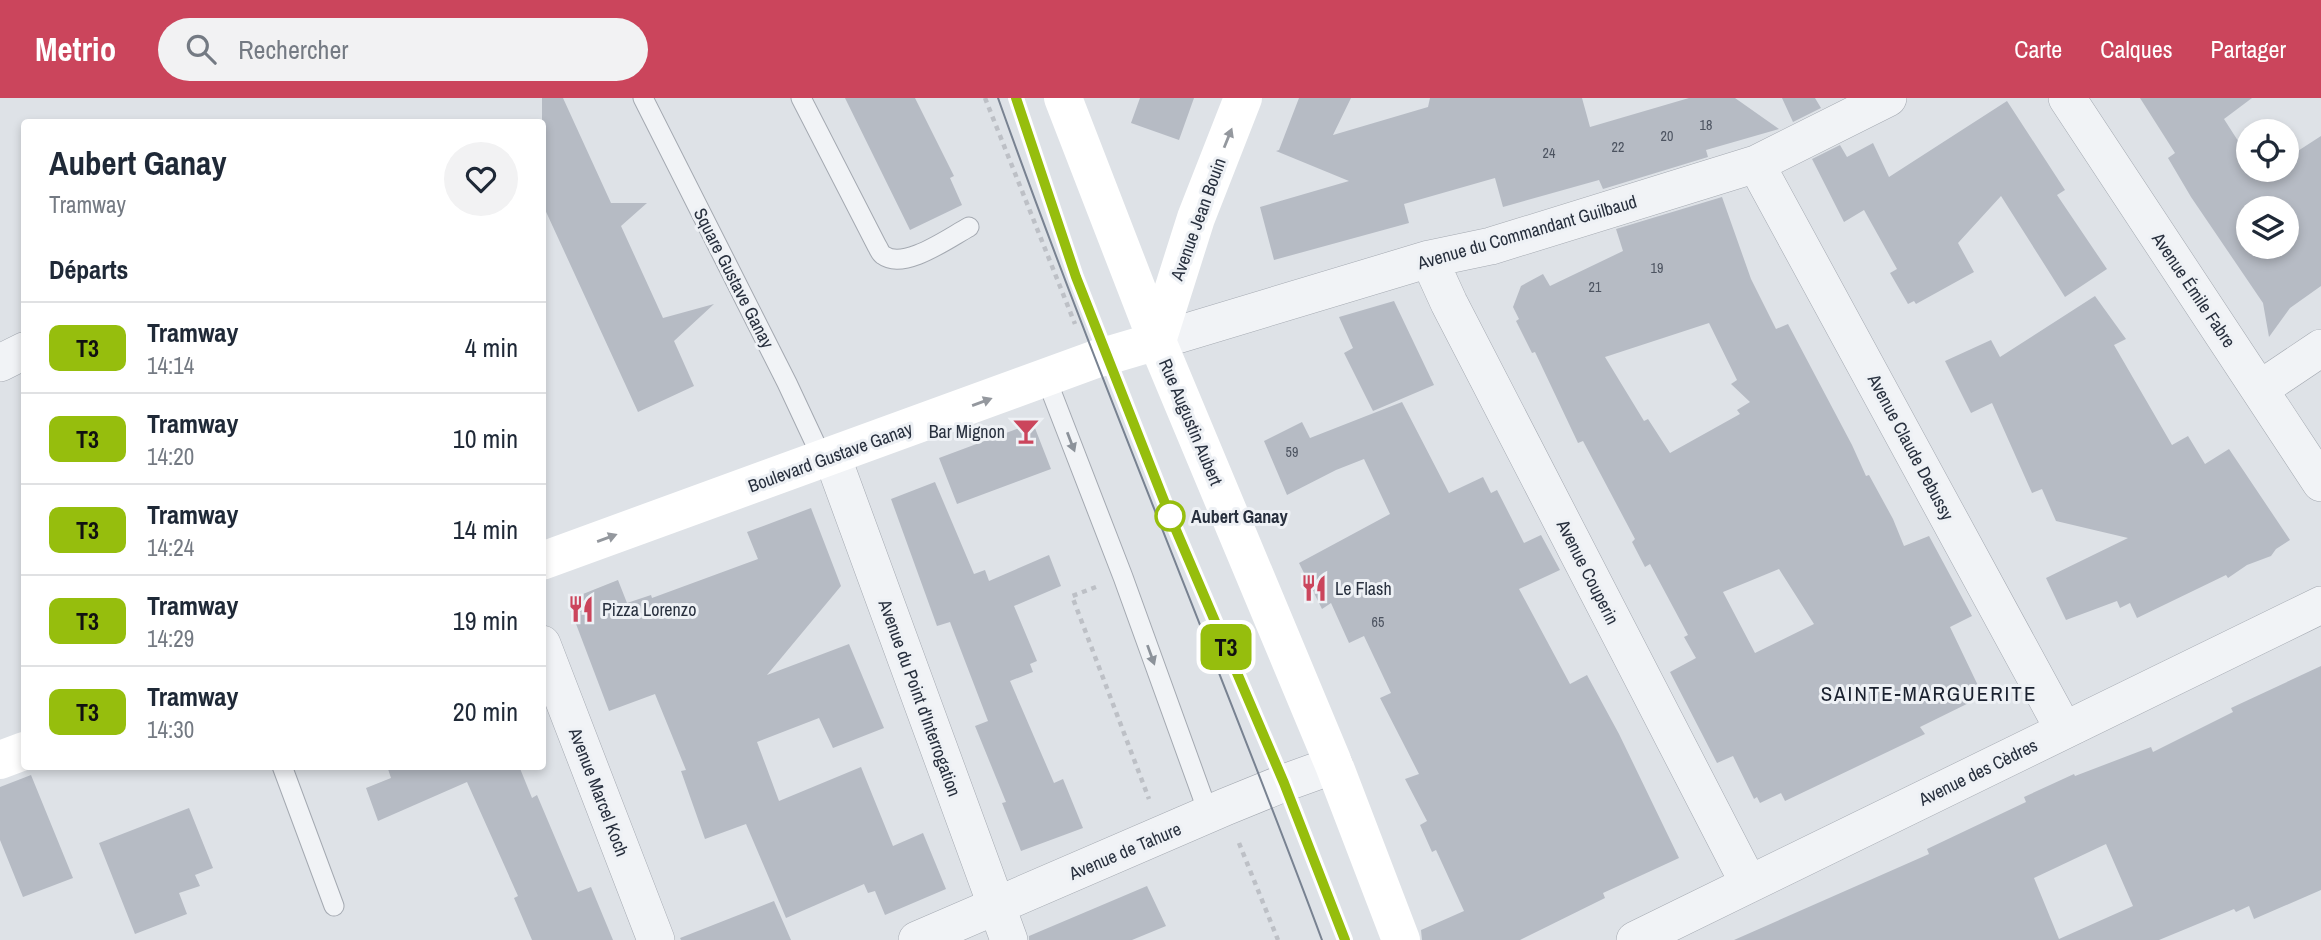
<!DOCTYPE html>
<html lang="fr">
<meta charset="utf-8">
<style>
body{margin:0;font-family:"Archivo Narrow",sans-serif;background:#f2f2f3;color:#1f2937;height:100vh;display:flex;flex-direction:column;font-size:26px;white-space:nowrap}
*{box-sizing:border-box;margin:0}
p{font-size:23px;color:#747a83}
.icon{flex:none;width:38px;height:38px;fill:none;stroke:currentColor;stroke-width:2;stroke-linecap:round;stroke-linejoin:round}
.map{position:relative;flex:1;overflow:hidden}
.drawer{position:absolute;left:21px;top:21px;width:525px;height:651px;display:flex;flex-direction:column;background:#fff;border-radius:7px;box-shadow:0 4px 10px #0003}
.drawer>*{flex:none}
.badge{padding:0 14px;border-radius:10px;font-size:24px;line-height:46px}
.tools{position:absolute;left:2236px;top:21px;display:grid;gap:14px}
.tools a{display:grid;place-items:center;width:63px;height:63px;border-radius:50%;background:#fff;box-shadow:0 4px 10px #0003;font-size:35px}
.map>.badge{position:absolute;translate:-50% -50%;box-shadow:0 0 0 4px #fff}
h2{padding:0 28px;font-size:26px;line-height:63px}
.round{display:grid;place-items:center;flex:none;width:74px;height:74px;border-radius:37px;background:#f2f2f3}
.summary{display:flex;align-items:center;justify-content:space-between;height:119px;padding:0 28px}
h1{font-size:33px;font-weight:700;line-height:52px}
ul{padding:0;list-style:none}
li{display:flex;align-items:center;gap:21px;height:91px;padding:0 28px;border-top:2px solid #e0e1e3}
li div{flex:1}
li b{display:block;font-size:26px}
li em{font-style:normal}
li .badge{min-width:77px;font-weight:700;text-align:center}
header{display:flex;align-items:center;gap:42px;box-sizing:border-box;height:98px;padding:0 35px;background:#cb455c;color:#fff}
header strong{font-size:33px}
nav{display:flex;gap:38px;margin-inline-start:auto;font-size:24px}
.search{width:490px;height:63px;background:#f2f2f3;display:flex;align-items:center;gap:18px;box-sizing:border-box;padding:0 24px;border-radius:38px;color:#747a83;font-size:26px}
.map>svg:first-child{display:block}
.building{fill:#b6bbc4;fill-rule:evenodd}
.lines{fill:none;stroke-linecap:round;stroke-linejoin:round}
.lane-casing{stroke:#a4a9b1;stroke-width:21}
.street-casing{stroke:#a4a9b1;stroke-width:38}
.path{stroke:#bdc0c6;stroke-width:4.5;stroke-dasharray:5 5;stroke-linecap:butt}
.lane{stroke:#f1f3f6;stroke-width:19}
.street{stroke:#f1f3f6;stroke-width:37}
.secondary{stroke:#fff;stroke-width:38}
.tram{stroke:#788291;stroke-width:2}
.oneway{fill:#94989e}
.oneway2{fill:#8c929a}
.line-casing{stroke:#fff;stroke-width:16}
.line{stroke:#96be0d;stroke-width:10}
.stop-dot{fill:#fff;stroke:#96be0d;stroke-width:3.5}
.labels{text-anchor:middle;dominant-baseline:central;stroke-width:6;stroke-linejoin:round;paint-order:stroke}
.number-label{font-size:14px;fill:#4c5360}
.street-label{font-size:18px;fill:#28303e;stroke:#eef1f5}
.poi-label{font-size:18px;fill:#28303e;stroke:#eef1f5;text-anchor:start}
.stop-label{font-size:18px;font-weight:bold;fill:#28303e;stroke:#eef1f5;text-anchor:start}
.quarter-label{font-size:21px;letter-spacing:2px;fill:#1a212f;stroke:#eef1f5}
</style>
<header>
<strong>Metrio</strong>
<div class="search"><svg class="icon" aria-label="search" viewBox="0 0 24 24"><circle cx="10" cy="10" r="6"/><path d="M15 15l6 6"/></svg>Rechercher</div>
<nav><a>Carte</a><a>Calques</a><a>Partager</a></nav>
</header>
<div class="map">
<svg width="2321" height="842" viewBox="0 0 2321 842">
<rect width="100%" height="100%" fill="#dee2e7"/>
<path class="building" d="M542,0H563L611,105H647L621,128L663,220L714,206L674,243L694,288L638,314L542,105Z
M845,0H915L954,78L950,80L962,107L910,132Z
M1140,0H1194L1179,42L1131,25Z
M1299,0H1351L1333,37L1428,9L1430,0H1582L1590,29L1689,0H1735L1779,31L1706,52L1708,59L1603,91L1599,82L1503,109L1495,80L1404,106L1409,125L1274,162L1260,109L1349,83L1276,53L1279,52Z
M1782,0H1815L1821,10L1793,24Z
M2140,0H2252L2224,21L2249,60V72H2256L2260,78L2269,72H2287V60L2321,38V188L2290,210L2269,239L2263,205L2191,99L2168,60L2175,55ZM2249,110H2287V149H2249Z
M2007,3L2065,92L2057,97L2107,171L2065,199L2001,98L1958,145L1974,174L1916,206L1914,203L1908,206L1890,175L1897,171L1864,112L1844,124L1812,61L1840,47L1847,59L1873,45L1889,79Z
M1722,99L1751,181L1776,231L1788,226L1852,347L1866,378L1869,377L1893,421L1904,448L1929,438L1972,518L1950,529L1983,598L1920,629L1925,636L1785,703L1781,695L1760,705L1757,699L1754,701L1733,658L1717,665L1670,574L1696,560L1684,539L1688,537L1650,466L1645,469L1632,444L1635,441L1583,343L1578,345L1535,254L1532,255L1516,223L1519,221L1513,209L1521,188L1543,176L1550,188L1623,153L1616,131ZM1709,225L1737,282L1731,286L1750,304L1737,312L1740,316L1670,355L1648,321L1644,323L1605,259ZM1779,471L1814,526L1755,555L1723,494Z
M2095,198L2126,241L2114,247L2172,347L2188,338L2205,366L2229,351L2290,442L2276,451L2271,458L2247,467L2228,480L2226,477L2137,520L2130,505L2120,510L2117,503L2066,522L2046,480L2128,440L2056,423L2042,391L2032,395L1992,305L1971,315L1945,263L1991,242L2000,259Z
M1394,203L1434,287L1373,313L1344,255L1353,250L1339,219Z
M1402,304L1449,395L1483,379L1491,395L1497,392L1524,445L1541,437L1560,472L1519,491L1570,586L1587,577L1619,636L1679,760L1603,795L1605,800L1520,842H1422L1421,832L1464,813L1436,752L1432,754L1420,727L1427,723L1405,681L1419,676L1380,600L1391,595L1364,538L1349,545L1331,505L1322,511L1299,465L1390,416L1364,361L1336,372L1287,397L1264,343L1302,324L1310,340Z
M1033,325L1051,371L957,406L939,360Z
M935,384L974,476L985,472L989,483L1049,457L1061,488L1014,508L1037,563L1030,566L1033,574L1010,583L1054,685L1063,681L1083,730L1021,753L1002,705L1006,704L975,628L988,623L950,524L937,528L891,401Z
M811,410L841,488L767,577L849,546L884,630L833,650L819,620L757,644L779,703L861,669L893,748L923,735L946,791L885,817L875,793L868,795L864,786L786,820L746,726L705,741L681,673L686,672L655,596L609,613L573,518L583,496L618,482L627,505L651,497L652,500L758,461L747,434Z
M2321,568V792L2254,821L2249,808L2236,814L2234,811L2159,842H1734L1929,756L1927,751L2026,704L2024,699L2074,676L2075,678L2151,649L2153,654L2233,614L2231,610ZM2106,746L2133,808L2059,841L2034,780Z
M387,668H519L532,700L537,697L578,794L591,789L613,842H532L514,800L518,798L467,684L378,723L366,690L391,680Z
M31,677L73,780L23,799L0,742V689Z
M189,710L213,770L195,777L200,788L179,795L187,816L135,836L99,745Z
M1147,788L1166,828L1132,842H1029V838Z
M774,803L791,842H681L680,840Z"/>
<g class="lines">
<defs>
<path id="lane" d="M643,0L787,285L823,362
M801,0L877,148C879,151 880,155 883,157C904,173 950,139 969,129
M1046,280L1123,479L1209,717
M282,668L334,808"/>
<path id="street" d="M2067,0L2321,385
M1756,66L2064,632
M1429,161L1449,205L1749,786
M1157,243L1429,161L1491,148L1756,66L1888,0
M0,265L24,253
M2260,291L2321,250
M832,358L1009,842
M542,546L656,842
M917,842L1225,709L1284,685L1334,667
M1635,842L2321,507"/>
</defs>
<use href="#lane" class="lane-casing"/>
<use href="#street" class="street-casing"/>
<path class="path" d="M985,0L1075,226
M1096,489L1072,498L1149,701
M1239,745L1278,842"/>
<use href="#lane" class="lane"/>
<use href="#street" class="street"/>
<path class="secondary" d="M1063,0L1157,243L1334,667L1401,842
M1157,243L1196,120L1243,0
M542,463L1096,261L1157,243
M0,662L24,653"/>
<path class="tram" d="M998,0C1099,284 1217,560 1322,842
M1016,0L1076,179L1170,418L1284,685L1345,842"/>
</g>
<defs><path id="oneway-solid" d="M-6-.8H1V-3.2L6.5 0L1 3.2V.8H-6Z" transform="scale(1.75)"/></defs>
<g class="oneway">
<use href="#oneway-solid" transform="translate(1228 40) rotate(-68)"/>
<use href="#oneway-solid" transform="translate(982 304) rotate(-20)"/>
<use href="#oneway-solid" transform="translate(607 440) rotate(-20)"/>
</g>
<g class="oneway2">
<use href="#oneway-solid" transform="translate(1071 344) rotate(69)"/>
<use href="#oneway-solid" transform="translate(1151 557) rotate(70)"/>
</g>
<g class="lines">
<defs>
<path id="line" d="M1016,0L1076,179L1170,418L1284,685L1345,842"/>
</defs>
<use href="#line" class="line-casing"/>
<use href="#line" class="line"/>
</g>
<defs>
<symbol id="bar-bare" viewBox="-9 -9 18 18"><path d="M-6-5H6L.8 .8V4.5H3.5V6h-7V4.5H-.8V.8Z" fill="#cb455c" stroke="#eef1f5" stroke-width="2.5" paint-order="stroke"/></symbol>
<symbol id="restaurant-bare" viewBox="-9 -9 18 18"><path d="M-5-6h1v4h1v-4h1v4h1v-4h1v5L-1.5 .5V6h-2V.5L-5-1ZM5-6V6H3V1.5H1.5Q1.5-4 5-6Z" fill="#cb455c" stroke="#eef1f5" stroke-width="2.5" paint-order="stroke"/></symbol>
</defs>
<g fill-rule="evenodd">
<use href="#bar-bare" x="1007" y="314" width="38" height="38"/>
<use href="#restaurant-bare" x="1295" y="471" width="38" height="38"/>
<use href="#restaurant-bare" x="562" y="492" width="38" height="38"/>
</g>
<circle class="stop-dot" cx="1170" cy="418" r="14"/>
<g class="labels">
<g class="number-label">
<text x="1706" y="27">18</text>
<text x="1667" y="38">20</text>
<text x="1618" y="49">22</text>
<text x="1549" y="55">24</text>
<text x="1657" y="170">19</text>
<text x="1595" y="189">21</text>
<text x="1292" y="354">59</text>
<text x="1378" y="524">65</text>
</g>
<g class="street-label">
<text transform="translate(1198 121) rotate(-70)">Avenue Jean Bouin</text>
<text transform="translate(1527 134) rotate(-16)">Avenue du Commandant Guilbaud</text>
<text transform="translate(734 180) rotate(63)">Square Gustave Ganay</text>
<text transform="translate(2194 192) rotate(56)">Avenue Émile Fabre</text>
<text transform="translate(1191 324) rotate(67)">Rue Augustin Aubert</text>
<text transform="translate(1911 349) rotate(62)">Avenue Claude Debussy</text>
<text transform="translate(830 359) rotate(-20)">Boulevard Gustave Ganay</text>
<text transform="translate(1588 474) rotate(63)">Avenue Couperin</text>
<text transform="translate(920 600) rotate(70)">Avenue du Point d'Interrogation</text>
<text transform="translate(1978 674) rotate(-26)">Avenue des Cèdres</text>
<text transform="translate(599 694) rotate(69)">Avenue Marcel Koch</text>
<text transform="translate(1125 753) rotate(-23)">Avenue de Tahure</text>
</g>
<g class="poi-label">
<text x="1005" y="333" text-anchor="end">Bar Mignon</text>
<text x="1335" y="490">Le Flash</text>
<text x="602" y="511">Pizza Lorenzo</text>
</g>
<g class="stop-label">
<text x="1191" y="418">Aubert Ganay</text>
</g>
<g class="quarter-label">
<text x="1929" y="595">SAINTE-MARGUERITE</text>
</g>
</g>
</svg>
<div class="tools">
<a><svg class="icon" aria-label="locate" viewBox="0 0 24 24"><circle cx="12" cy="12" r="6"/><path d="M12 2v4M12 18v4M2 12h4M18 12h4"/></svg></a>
<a><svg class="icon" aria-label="layers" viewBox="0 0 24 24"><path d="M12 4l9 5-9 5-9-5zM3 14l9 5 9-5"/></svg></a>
</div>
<b class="badge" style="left:1226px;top:549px;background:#96be0d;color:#111">T3</b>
<section class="drawer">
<div class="summary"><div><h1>Aubert Ganay</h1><p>Tramway</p></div><a class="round"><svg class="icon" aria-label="heart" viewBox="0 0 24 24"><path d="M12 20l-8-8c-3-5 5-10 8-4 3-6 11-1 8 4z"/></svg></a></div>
<h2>Départs</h2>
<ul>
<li><span class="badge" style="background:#96be0d;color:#111">T3</span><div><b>Tramway</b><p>14:14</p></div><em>4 min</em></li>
<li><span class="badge" style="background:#96be0d;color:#111">T3</span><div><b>Tramway</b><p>14:20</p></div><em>10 min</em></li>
<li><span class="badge" style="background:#96be0d;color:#111">T3</span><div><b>Tramway</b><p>14:24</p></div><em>14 min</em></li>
<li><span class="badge" style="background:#96be0d;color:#111">T3</span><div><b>Tramway</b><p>14:29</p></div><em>19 min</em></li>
<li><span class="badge" style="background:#96be0d;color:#111">T3</span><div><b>Tramway</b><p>14:30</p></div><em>20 min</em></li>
</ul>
</section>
</div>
